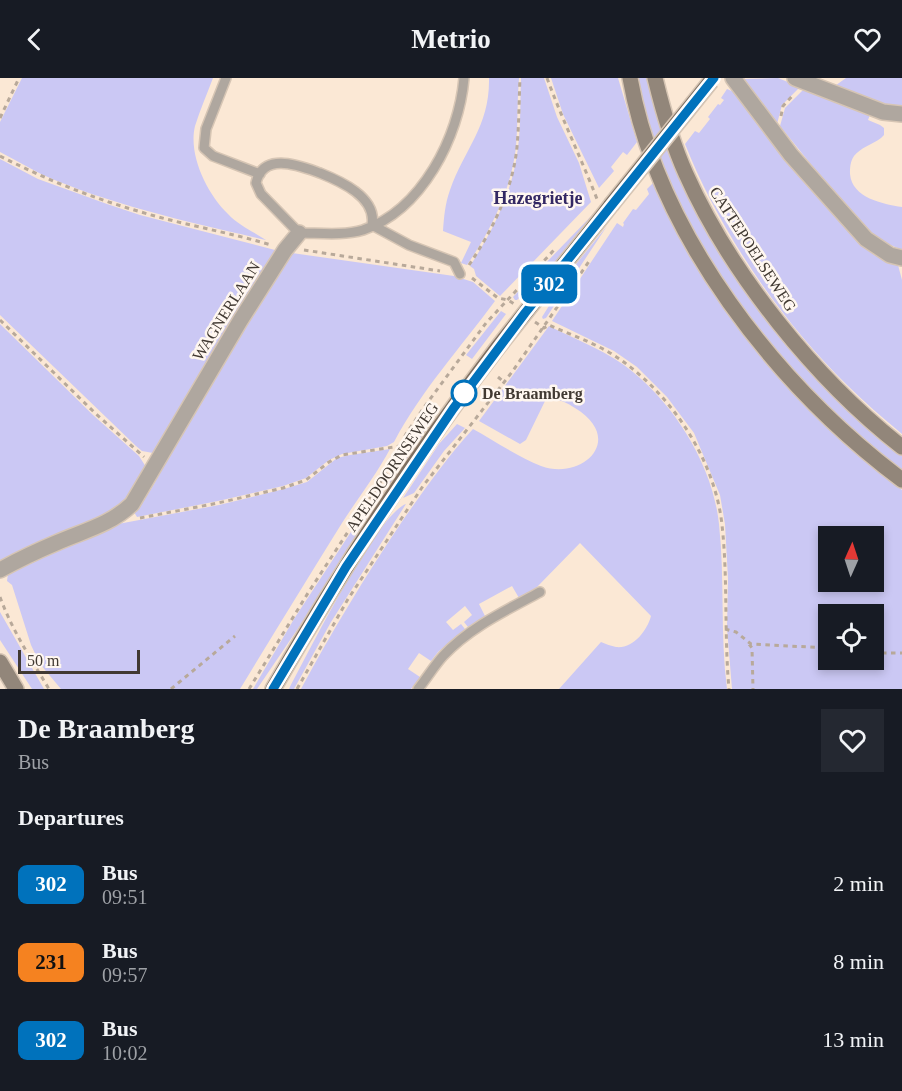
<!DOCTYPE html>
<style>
body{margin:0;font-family:"Times New Roman",serif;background:#242831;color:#f1f3f6;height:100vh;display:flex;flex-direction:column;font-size:22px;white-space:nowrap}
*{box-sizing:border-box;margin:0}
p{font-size:20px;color:#9ea1a6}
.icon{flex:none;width:33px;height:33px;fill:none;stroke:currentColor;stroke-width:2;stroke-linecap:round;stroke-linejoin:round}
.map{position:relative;height:611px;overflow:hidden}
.details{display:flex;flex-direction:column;background:#171b24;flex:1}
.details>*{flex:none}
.badge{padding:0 12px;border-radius:9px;font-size:21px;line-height:39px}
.needle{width:39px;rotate:3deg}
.fabs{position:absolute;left:818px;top:448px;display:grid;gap:12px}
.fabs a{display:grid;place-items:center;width:66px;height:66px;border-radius:0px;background:#171b24;box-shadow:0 3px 9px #0003;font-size:30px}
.scale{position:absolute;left:18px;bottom:15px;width:122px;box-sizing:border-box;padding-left:6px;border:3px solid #413932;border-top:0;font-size:16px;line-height:21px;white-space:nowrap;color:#413932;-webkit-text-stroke:4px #fff7f0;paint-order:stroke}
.map>.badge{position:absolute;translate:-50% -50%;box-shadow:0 0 0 3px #fff}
h2{padding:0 18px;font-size:22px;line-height:54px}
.round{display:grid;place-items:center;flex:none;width:63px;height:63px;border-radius:0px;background:#242831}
.overview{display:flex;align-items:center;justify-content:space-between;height:102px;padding:0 18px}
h1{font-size:28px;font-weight:700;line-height:45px}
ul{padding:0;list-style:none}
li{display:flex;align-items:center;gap:18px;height:78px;padding:0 18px}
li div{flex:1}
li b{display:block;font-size:22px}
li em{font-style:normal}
li .badge{min-width:66px;font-weight:700;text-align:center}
header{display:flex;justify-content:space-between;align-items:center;height:78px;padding:0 18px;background:#171b24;font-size:27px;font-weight:700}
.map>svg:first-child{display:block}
.green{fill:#cbc8f4;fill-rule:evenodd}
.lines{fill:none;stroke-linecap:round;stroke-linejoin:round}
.lane-casing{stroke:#d6c5b4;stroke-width:12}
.street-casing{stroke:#d6c5b4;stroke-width:18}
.secondary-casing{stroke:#d6c5b4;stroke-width:18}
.primary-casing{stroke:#d6c5b4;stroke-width:18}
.path{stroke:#b8a99a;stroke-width:3;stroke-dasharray:4.5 4.5;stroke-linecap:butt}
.lane{stroke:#afa79f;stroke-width:9}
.street{stroke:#afa79f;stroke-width:15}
.secondary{stroke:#92867a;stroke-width:15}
.primary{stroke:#7d6e60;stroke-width:15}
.primary-bridge-casing{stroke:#d6c5b4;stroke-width:18;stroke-linecap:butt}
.primary-bridge{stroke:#7d6e60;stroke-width:15}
.line-casing{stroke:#fff;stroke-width:14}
.line{stroke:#0072bc;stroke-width:9}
.stop-dot{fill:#fff;stroke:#0072bc;stroke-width:3}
.labels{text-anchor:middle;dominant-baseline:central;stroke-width:5;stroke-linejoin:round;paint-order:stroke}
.street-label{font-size:16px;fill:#413932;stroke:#fff7f0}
.stop-label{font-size:16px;font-weight:bold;fill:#413932;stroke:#fff7f0;text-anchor:start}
.neighbourhood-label{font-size:18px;font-weight:bold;fill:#332863;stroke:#fff7f0}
</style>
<header><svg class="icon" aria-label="back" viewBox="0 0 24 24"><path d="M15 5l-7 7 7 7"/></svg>Metrio<svg class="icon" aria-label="heart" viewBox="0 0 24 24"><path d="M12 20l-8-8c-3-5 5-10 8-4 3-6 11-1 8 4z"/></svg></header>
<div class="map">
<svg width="902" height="611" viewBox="0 0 902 611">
<rect width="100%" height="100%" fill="#fbe8d5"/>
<path class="green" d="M22,0H213C207,16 200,32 195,48C188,77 207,116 228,136C238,147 254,154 266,162C193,145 110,127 41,96C27,89 14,81 0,74V44Z
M489,0H519C517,23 518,46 516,69C511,112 491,152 467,187L461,185L471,164L443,153C444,139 445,126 450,112C465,70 490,48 489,0Z
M521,0H544L557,39L579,85L591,124L500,218L476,198L474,191L470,188C493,153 513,113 518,70C521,46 520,23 521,0Z
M551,0H618L637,64L627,77L623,74L611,89L614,93L599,110L563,36Z
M635,0H648L664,53L651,64Z
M778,0L800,9L782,27L777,46L744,1Z
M846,0H902V32H898L832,10Z
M805,10L871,34L868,42L880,47L884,50V57L881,60C873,66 860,70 854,78C850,84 850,90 850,96C852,120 883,126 902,129V172L884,164L871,155L830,110L780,48L785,30Z
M727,11L734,14L785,81L861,167L874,177L898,187L902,202V356C883,340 864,324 847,307C780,242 719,152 685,66L695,53L699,55L710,41L708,39L718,26L720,27L724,22L721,20Z
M670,68L745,208L902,375V393C875,371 847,349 822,324C753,254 694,169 659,77Z
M0,81L38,101L107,126L140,137L275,172L153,375L142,373L136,368L0,237Z
M653,105C713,231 791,327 902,412V611H732L727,550L728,501L725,446L720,417L694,355L667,319L637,289L614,273L552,243L617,145L623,149L624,146L623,145L633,131L636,132L649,116L647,111ZM828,459H873V504H828ZM828,537H873V582H828Z
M596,133L552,188L517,222H515L513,219Z
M607,148L546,240L543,241L542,239L572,191Z
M292,175L454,198L473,204L495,223C461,269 421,313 394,364L387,368L342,376L329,382L306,400L283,408L218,423L137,439L134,434C153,415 167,379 182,355C218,294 254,234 292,175Z
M501,233L506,236L472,281L466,277Z
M0,246L93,337L139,378L146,389L130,415L118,429L106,437L53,458L0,483Z
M549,248C577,262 609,274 633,294C677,330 713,389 719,446C725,501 720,556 727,611H559L601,564C606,566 611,568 616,569C633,571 647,553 651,538L580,465L537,509L519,520L512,508L479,526L485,538L468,549L464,544L472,537L465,528L446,544L453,552L461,546L465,551L438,574L431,583L419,575L408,591L420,599L411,611H301C332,553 366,497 403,442C425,411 447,379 473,351C493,362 520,380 541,388C583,403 626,361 575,330C564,323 557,319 545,323L526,362L520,366L479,343Z
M429,328L435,333L414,372L388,408C391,382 414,350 429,328Z
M457,346L465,350L444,373L414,415L403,420L439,366Z
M390,371C376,397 358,420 342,445C308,500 274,555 240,611H61L40,586L31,567L12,507L7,503L8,496L60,471L118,446L219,427L284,411L307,404L337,380L350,377Z
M381,408V415L378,424L301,546L257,611H253L294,541Z
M406,426L331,544L294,611H289C306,579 378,435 406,426Z
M0,534L44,611H32L0,562Z"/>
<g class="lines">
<defs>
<path id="lane" d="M226,0L206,51L204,70L213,78L260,96
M460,196L454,184L409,167L372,147C377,119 340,103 320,95C300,88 263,73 256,105L261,116L299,155C319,155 343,158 363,152C422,132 459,59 464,0
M418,611C427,600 434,588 443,578C470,549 507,532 540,514"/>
<path id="street" d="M733,0L791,77L866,161L890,177L902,180
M795,0L883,34L902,36
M0,492C18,482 37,473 56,465C83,453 110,447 132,426L240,243L285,172L299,155"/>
<path id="secondary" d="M630,0C658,157 777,308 902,402
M655,0C663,33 672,65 686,96C730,195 816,302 902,369
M0,584L16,611"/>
<path id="primary" d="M273,611C340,494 413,380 495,273C533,224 573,176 611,127"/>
</defs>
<use href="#lane" class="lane-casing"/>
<use href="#street" class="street-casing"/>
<use href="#secondary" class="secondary-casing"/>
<use href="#primary" class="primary-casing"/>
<path class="path" d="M547,0C562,41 581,80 597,121
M781,38L783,28L794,16
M0,40L19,0
M0,78C45,101 92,120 141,134C184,147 228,154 271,167
M304,172L440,193
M469,187C492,153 513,111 517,69C519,46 519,23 520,0
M472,200L498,220L508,222L514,226
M0,242L96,336L144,379
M535,244L544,250L549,247C571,257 595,265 615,278C670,314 715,381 722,447C728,501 724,556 729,611
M498,299L505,305
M140,440L218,425L283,410L306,402L329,384L342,377L400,368
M0,519C12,552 31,581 49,611
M725,551L736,554L751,566L828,570
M749,566L752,570L753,611
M873,575H902
M171,611L235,558
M249,611L308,515L389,391L406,356L425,328L486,245L554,172
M297,611L348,521L423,408L512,294L590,182"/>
<use href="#lane" class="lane"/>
<use href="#street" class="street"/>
<use href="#secondary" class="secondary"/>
<use href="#primary" class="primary"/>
<defs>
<path id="primary-bridge" d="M611,127L711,3"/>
</defs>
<use href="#primary-bridge" class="primary-bridge-casing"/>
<use href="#primary-bridge" class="primary-bridge"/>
</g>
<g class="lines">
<defs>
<path id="line" d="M273,611L346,489L453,331L525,235L714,0"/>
</defs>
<use href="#line" class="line-casing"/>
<use href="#line" class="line"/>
</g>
<circle class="stop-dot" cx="464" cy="315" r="12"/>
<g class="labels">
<g class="street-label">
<text transform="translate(753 171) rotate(57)">CATTEPOELSEWEG</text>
<text transform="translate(226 233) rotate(-58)">WAGNERLAAN</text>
<text transform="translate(392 389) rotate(-56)">APELDOORNSEWEG</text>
</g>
<g class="stop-label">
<text x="482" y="315">De Braamberg</text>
</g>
<g class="neighbourhood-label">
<text x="538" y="120">Hazegrietje</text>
</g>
</g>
</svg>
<div class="fabs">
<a><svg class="needle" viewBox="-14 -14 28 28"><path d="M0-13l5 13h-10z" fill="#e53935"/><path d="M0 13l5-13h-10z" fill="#9ea1a6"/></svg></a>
<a><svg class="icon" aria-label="locate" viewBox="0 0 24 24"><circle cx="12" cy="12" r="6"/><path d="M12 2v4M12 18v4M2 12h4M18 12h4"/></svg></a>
</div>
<div class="scale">50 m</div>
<b class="badge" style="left:549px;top:206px;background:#0072bc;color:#fff">302</b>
</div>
<section class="details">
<div class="overview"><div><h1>De Braamberg</h1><p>Bus</p></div><a class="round"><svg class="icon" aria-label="heart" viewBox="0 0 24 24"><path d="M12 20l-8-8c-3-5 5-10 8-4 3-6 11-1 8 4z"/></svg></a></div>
<h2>Departures</h2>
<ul>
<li><span class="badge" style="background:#0072bc;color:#fff">302</span><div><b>Bus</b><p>09:51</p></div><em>2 min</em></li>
<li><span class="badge" style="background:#f58220;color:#111">231</span><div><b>Bus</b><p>09:57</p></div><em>8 min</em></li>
<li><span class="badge" style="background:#0072bc;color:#fff">302</span><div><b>Bus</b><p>10:02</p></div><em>13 min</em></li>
</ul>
</section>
